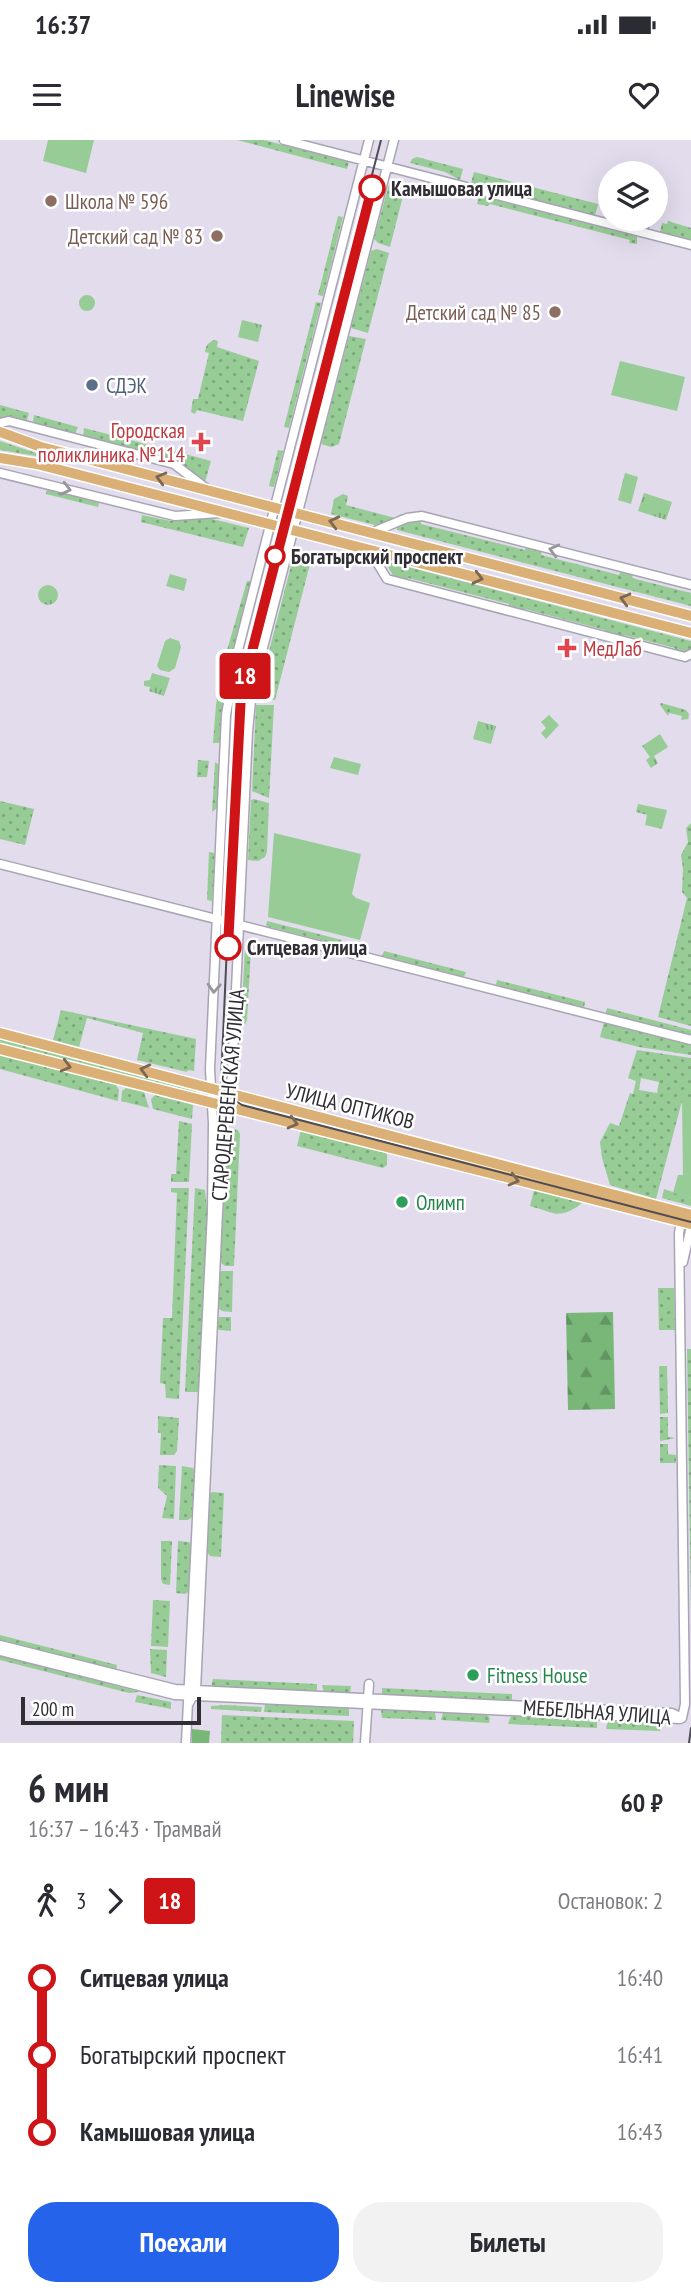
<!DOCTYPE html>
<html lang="ru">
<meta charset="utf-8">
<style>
body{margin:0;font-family:"PT Sans Narrow",sans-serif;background:#f2f2f3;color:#2b2b33;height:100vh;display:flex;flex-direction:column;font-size:26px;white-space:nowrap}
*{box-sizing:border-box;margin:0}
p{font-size:23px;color:#7c7c81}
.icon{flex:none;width:38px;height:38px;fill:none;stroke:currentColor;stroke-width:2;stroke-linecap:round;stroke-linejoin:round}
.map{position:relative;height:1603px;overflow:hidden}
.side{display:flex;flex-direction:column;background:#fff;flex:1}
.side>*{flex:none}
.badge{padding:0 14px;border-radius:5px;font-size:24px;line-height:46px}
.buttons{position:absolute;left:598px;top:21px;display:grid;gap:14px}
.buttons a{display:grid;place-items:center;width:70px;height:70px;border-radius:50%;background:#fff;box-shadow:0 7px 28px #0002;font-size:35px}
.scale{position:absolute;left:21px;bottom:18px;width:180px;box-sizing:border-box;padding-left:7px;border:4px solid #302e34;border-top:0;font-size:19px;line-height:24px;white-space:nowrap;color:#302e34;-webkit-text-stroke:5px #fff;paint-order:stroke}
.map>.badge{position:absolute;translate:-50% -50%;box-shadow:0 0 0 4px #fff}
.legs{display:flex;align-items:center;gap:10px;height:77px;padding:0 28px;font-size:23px}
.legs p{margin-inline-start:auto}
.head{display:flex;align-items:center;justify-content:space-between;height:119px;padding:0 28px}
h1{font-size:38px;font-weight:700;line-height:52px}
.button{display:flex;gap:14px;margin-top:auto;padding:14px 28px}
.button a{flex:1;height:80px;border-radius:28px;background:#2563eb;color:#fff;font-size:28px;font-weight:700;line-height:80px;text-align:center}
.button a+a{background:#f2f2f3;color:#2b2b33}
ul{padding:0 28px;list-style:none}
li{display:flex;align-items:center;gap:24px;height:77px;font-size:26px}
li i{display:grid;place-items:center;width:10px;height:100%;margin:0 9px;background:currentColor}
li i::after{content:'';width:18px;height:18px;margin:-9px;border:5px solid;border-radius:50%;background:#fff}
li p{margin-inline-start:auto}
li:first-child i{background:linear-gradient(#0000 50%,currentColor 0)}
li:last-child i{background:linear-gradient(currentColor 50%,#0000 0)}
.status{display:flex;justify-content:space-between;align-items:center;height:49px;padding:0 35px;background:#fff;direction:ltr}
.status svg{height:19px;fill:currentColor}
header{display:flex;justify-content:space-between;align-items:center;height:91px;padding:0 28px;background:#fff;font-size:32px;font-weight:700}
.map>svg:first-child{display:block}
.grass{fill:url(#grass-dots);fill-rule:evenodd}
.forest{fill:url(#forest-firs)}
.park{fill:url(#park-tufts)}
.pitch{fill:#97cc96}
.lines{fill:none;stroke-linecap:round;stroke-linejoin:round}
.minor-casing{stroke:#a9a4b4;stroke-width:11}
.major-casing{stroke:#fff;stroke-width:13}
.minor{stroke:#fff;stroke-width:8}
.major{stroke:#dab076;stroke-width:10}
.tram{stroke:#4e4c54;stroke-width:2}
.oneway{stroke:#7c6852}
.oneway2{stroke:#98969a}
.line-1-casing{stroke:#fff;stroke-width:16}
.line-1{stroke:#ce1417;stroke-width:10}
.stop-1-dot{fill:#fff;stroke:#ce1417;stroke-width:3.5}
.education-dot{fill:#8d6e63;stroke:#fff;stroke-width:2.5}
.service-dot{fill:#5c6f8a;stroke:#fff;stroke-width:2.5}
.health-dot{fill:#e0444e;stroke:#fff;stroke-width:2.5}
.leisure-dot{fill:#2e9e5b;stroke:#fff;stroke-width:2.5}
.labels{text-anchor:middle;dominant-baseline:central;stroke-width:5;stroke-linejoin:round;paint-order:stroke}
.stop-label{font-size:21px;font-weight:bold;fill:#302e34;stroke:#fff;text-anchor:start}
.education-label{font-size:21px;fill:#785e54;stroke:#fff;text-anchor:end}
.service-label{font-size:21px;fill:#4e5e75;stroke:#fff;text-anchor:start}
.health-label{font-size:21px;fill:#be3a42;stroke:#fff;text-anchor:end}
.street-label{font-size:21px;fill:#302e34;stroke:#fff}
.leisure-label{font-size:21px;fill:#27864d;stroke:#fff;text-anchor:start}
</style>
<div class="status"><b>16:37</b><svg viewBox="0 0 49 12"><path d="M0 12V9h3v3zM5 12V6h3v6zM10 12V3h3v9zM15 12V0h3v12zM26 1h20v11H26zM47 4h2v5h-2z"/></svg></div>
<header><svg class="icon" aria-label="menu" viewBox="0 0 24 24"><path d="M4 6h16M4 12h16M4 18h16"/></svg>Linewise<svg class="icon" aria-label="heart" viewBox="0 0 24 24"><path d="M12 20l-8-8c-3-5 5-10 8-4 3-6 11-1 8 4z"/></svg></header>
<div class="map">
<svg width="691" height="1603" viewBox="0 0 691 1603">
<defs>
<pattern id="grass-dots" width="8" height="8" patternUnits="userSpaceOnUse" patternTransform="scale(1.75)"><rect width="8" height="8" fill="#97cc96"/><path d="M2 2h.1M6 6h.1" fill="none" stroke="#7ca67b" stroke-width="1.8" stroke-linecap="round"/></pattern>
<pattern id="forest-firs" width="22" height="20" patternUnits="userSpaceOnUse" patternTransform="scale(1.75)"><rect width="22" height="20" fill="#78b778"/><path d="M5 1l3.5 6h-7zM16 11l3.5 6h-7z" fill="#639563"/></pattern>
<pattern id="park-tufts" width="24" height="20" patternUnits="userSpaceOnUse" patternTransform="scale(1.75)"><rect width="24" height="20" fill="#97cc96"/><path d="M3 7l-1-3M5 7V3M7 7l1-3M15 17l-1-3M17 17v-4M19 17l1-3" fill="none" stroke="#7ca67b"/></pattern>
</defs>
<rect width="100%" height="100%" fill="#e2dcec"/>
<path class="grass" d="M237,0H264L349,22L347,29Z
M417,17L463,29L460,40L445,32L410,23L412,19Z
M474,32L598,64L595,76L471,43Z
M389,44L400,47L404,52L390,107L378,103L374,99Z
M479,56L637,96V104L629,103L630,100L490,64L488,66L477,64Z
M607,66L611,67V79H651L649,89L604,78Z
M338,76L343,77L323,156L318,155Z
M668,81L691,88V100L660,92L662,83L667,84Z
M377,109L389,113L368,193L351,188L371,111Z
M316,162L321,163L289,288L284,287Z
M349,196L366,199L339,304L331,307L321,304Z
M214,200L218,201L217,207L259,221L243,281L197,270L195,274L191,272L193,259H198L209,213L205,212C206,205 208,203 214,200Z
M0,265L29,273L27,280H0Z
M34,275L78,287L75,294L36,285L33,281Z
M84,288L154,306L153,312L149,315L83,297Z
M0,301L36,313V316L0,310Z
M159,307L211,321L205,342L179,324L159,317Z
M278,310L283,311L274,347L269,346Z
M47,349L99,363L98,367L46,354Z
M343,354L348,356L346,365L395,378L401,374L402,376L379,386L331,374L334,359Z
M142,375L171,381L204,377L249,388L243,407L141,382Z
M413,378L421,379V384L525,410L526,406L542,410L541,415L619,435L621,431L633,434L632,438L691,453V466L397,390V386Z
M294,414L306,417L310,424L275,560L257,558Z
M389,422L691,501V511L682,514L675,512V508L624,495L623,498L605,494V490L525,469L523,472L508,468L509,464L408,438L406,442L394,437L387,425Z
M247,441H251L225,546L220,603H213L216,565L221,531Z
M661,563L686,570L689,574L688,579L681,580L682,576L669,573L668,576L660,565Z
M256,565H274L269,658L252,651Z
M198,620L209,621L207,637H197Z
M215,622L219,625L217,668L212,672Z
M254,659L269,663L267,712L265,717L258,721L248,720L251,660Z
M0,661L34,669L25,705L0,699Z
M691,683V886L658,877L687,758L682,752L683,729L681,715L688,702L686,688Z
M209,712L215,713L212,761L207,760Z
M267,781L342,800L340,805L266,786Z
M245,808L251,809L247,880L245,884L241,885Z
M384,811L466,832L464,837L382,816Z
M497,840L585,862L584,868L496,845Z
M607,868L691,890V896L606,874Z
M61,870L196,899L194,931L188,930L187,932L137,920L143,893L87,878L79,907L53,900Z
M604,882L691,904V915L639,907L600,897Z
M0,898L196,949L195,954L0,904Z
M637,910L691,918V961H682L656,1059L610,1045L602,1018L600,1002L610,983L619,986L630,953L633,954L636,941L628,938ZM641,938L659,942L657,953L639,950Z
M0,915L116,945L119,950L118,961L0,929Z
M126,948L144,952L149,968L121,961L122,951Z
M155,955L193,965L192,979L153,969L151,959Z
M179,981L192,984L189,1042H171V1034H176Z
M229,988L238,990L240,994L234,1126H225L220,1122C222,1077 227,1033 229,988Z
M301,990L383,1011L387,1014V1025L383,1028L297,1006Z
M171,1048H189L179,1259L166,1258L165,1244L160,1243L163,1178H172L177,1053L171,1052Z
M195,1048L205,1050L208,1079L200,1252H185Z
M664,1049L691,1058V1066L662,1058Z
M534,1050L582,1063C560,1080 555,1073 530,1066Z
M222,1131H233L232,1172L222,1171L218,1168L219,1134Z
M658,1148H674L675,1190H659Z
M219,1177H231V1191L219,1190L217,1187Z
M687,1209H691V1473Z
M659,1226H667L668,1273L660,1274Z
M158,1276L179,1278L177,1311L174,1315H160L161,1293H158Z
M660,1277H668V1297L676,1298L660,1301Z
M660,1304H668V1314L676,1315V1323H660Z
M159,1325L176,1326L174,1379L162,1378L167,1356L158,1348Z
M182,1326L193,1328L196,1332L194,1376L188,1380H179Z
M212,1352L224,1353L221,1417L210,1416L206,1411L209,1355Z
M161,1401H172L170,1445L163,1444L161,1439Z
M178,1401L189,1402L192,1406L190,1451L185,1454L176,1453Z
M153,1460L170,1461L168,1507L151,1506Z
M0,1495L117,1525L116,1530L0,1500Z
M150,1509L167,1510L166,1537L151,1533Z
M0,1515L140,1552L129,1553L0,1520Z
M213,1539L317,1544V1551L315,1553L211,1547Z
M322,1545L351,1546L350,1554L324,1553Z
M382,1548L512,1554V1561L510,1562L382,1556Z
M137,1555L171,1562V1569L135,1562Z
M265,1564L349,1568V1576L264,1572Z
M226,1565L262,1567L261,1572L211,1569V1566Z
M381,1570L435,1572L436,1580L382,1578Z
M443,1573L487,1575L490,1578L489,1583L441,1580Z
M222,1575L354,1581L353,1603H221Z
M511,1576L597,1581V1588L508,1584Z
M608,1581L661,1584L660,1591L606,1589Z"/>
<path class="forest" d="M613,1172L615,1269L568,1270L566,1173Z
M192,1589L210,1591L209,1603H192Z"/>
<path class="park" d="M79 163a8 8 0 1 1 16 0a8 8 0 1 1-16 0Z
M242,180L262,185L258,202L238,197Z
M625,333L638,337L631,364L618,360Z
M644,353L672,362L666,380L638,371Z
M170,434L187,439L184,451L166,446Z
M38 455a10 10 0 1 1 20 0a10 10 0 1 1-20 0Z
M152,533L170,538L164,556L149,551L150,547L144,546V541L150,540Z
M549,575L559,585L546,599L541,593L546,588L541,582Z
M478,581L496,586L491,604L473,599Z
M660,594L668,607L654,616L658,623L651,628L646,620L650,617L642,606Z
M334,617L361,624L358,635L330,628Z
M638,664L667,670L662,689L645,685L647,675L636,672Z"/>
<path class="pitch" d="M48,0H94L86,33L43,21Z
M620,221L685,237L677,271L611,255Z
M170,498L179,501L181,507L175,528L169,532L160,530L157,526L165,501Z
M274,693L361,714L352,754L356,758L370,763L360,800L268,777Z
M682,961H691V1058L673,1053L678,1035H683Z"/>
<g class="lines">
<defs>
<path id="minor" d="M284,0L691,105
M0,283L9,281L174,324L207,349
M0,333L175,376L219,373
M373,392L407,378L422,376L691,445
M370,411L387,439L685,517L691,514
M0,724L691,900
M683,1122L691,1086
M0,1505L175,1549L672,1573L682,1578
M0,1511L175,1555L680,1579
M189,1563L196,1550L218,1072L224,984L232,936L248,591L252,550L394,0
M682,1578L685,1564L679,1093L681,1082L685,1077
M186,1603L212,1072L213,983L210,929L226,575L236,518L369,0
M365,1603L369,1544"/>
<path id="major" d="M0,292L41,307L691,476
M0,318L37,324L691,493
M0,893L691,1075
M0,909L691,1084"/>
</defs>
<use href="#minor" class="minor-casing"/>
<use href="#major" class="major-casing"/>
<use href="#minor" class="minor"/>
<use href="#major" class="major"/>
<path class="tram" d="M381,0L238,554L221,942L228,956L242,965L691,1082
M689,1603L691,1588"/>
</g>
<defs><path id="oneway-chevron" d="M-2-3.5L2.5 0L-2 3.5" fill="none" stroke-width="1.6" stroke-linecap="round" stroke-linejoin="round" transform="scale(1.75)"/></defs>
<g class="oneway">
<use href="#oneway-chevron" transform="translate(161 338) rotate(-165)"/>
<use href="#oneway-chevron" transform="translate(334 382) rotate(-166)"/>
<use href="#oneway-chevron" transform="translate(478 438) rotate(14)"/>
<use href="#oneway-chevron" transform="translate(625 459) rotate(-165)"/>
<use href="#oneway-chevron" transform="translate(66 926) rotate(15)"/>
<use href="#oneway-chevron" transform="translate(145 930) rotate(-166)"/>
<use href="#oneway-chevron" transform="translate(293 983) rotate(15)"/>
<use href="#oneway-chevron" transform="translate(514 1040) rotate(15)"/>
</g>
<g class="oneway2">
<use href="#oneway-chevron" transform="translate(66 349) rotate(14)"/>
<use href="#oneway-chevron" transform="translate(554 410) rotate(-166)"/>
<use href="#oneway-chevron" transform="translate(214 848) rotate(93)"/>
</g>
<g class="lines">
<defs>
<path id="line-1" d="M228,807L241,554L372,48"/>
</defs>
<use href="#line-1" class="line-1-casing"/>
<use href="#line-1" class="line-1"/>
</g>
<g class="stop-1-dot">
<circle cx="372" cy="48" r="12"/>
<circle cx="275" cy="416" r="9"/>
<circle cx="228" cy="807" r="12"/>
</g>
<g class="education-dot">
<circle cx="51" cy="61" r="7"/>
<circle cx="217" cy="96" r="7"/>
<circle cx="555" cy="172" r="7"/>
</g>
<circle class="service-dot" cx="92" cy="245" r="7"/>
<g class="health-dot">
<path d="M197.5 291.5h7v7h7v7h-7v7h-7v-7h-7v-7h7z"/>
<path d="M563.5 497.5h7v7h7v7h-7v7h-7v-7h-7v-7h7z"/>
</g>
<g class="leisure-dot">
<circle cx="402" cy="1062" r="7"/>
<circle cx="473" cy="1535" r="7"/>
</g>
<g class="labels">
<g class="stop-label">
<text x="391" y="48">Камышовая улица</text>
<text x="291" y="416">Богатырский проспект</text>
<text x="247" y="807">Ситцевая улица</text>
</g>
<g class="education-label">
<text x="65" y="61" text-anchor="start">Школа № 596</text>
<text x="203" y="96">Детский сад № 83</text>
<text x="541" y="172">Детский сад № 85</text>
</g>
<g class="service-label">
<text x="106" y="245">СДЭК</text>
</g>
<g class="health-label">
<text x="185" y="290">Городская<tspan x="185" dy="24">поликлиника №114</tspan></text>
<text x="583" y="508" text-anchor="start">МедЛаб</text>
</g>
<g class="street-label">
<text transform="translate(228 955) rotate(-85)">СТАРОДЕРЕВЕНСКАЯ УЛИЦА</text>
<text transform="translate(350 966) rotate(14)">УЛИЦА ОПТИКОВ</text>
<text transform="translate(597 1572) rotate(4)">МЕБЕЛЬНАЯ УЛИЦА</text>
</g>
<g class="leisure-label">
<text x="416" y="1062">Олимп</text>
<text x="487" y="1535">Fitness House</text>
</g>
</g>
</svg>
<div class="buttons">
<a><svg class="icon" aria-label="layers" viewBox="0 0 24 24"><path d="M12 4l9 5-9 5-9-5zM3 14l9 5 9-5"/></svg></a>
</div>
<div class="scale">200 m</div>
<b class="badge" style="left:245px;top:536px;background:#ce1417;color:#fff">18</b>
</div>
<section class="side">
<div class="head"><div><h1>6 мин</h1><p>16:37 – 16:43 · Трамвай</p></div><b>60 ₽</b></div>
<div class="legs"><svg class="icon" aria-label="walk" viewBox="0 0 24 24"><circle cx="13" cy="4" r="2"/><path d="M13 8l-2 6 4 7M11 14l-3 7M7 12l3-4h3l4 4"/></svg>3<svg class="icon" aria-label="forward" viewBox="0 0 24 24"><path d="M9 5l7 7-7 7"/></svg><b class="badge" style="background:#ce1417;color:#fff">18</b><p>Остановок: 2</p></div>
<ul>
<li><i style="color:#ce1417"></i><b>Ситцевая улица</b><p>16:40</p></li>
<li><i style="color:#ce1417"></i><span>Богатырский проспект</span><p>16:41</p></li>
<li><i style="color:#ce1417"></i><b>Камышовая улица</b><p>16:43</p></li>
</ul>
<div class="button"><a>Поехали</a><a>Билеты</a></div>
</section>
